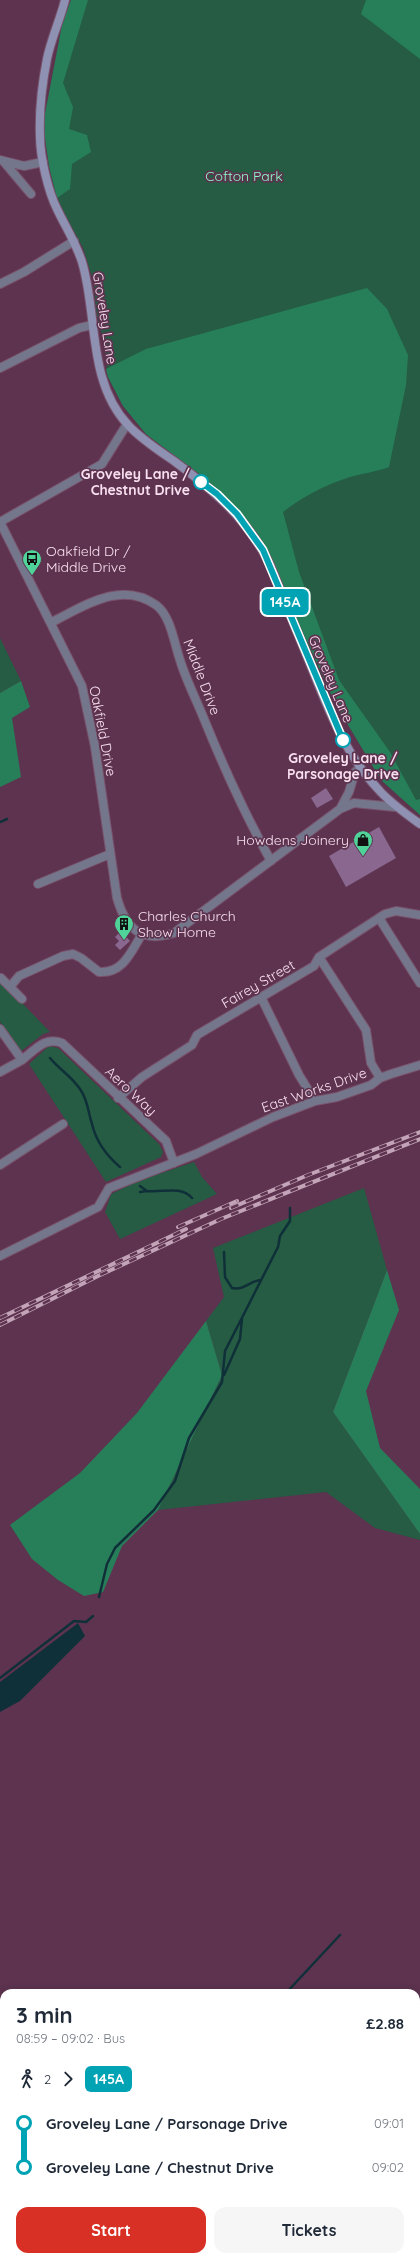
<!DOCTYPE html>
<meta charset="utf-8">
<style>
body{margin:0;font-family:Quicksand,sans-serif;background:#f6f6f7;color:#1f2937;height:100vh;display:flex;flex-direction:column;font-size:15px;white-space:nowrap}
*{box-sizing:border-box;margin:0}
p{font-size:13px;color:#747a83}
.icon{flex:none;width:22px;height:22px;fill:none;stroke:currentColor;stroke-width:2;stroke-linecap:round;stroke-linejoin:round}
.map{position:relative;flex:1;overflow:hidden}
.side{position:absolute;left:0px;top:1989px;width:420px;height:272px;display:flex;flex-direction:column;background:#fff;border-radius:12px 12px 0 0;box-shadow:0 2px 10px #0003}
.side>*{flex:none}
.badge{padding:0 8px;border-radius:6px;font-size:14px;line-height:26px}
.map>.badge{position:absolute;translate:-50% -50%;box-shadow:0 0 0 2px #fff}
.legs{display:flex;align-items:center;gap:6px;height:44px;padding:0 16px;font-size:13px}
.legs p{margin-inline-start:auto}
.overview{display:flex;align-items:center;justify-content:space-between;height:68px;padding:0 16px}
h1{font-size:22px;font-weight:800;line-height:30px}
.action{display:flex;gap:8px;margin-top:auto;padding:8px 16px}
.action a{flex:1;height:46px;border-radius:12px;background:#d93025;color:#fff;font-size:16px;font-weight:800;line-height:46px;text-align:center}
.action a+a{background:#f6f6f7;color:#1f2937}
ul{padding:0 16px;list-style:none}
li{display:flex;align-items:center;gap:14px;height:44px;font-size:15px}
li i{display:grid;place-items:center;width:6px;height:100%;margin:0 5px;background:currentColor}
li i::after{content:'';width:10px;height:10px;margin:-5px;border:3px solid;border-radius:50%;background:#fff}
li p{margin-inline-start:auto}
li:first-child i{background:linear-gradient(#0000 50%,currentColor 0)}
li:last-child i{background:linear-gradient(currentColor 50%,#0000 0)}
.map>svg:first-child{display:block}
.green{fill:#255c43}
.forest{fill:#277f59}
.water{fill:#103039}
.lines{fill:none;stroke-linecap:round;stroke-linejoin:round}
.stream{stroke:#103039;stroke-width:2.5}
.building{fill:#89678f}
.minor-casing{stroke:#79526c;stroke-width:10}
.secondary-casing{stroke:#79526c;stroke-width:10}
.minor{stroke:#74768b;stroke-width:8}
.secondary{stroke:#8e91b2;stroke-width:8}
.rail-casing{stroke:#c3a3b7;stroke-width:4}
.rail{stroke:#5d334f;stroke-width:2.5;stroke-dasharray:8;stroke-linecap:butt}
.line-1-casing{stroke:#fff;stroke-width:9}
.line-1{stroke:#00a3b4;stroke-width:6}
.stop-1-dot{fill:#fff;stroke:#00a3b4;stroke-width:2}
.labels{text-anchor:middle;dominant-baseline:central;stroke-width:3.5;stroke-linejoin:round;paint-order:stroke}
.park-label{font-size:14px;fill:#8afec5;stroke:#5d334f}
.street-label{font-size:14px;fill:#f9dfef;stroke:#5d334f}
.stop-label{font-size:14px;font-weight:bold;fill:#f9dfef;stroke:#5d334f;text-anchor:end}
.poi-label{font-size:14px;fill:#f9dfef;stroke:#5d334f;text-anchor:start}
</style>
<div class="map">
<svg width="420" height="2261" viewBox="0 0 420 2261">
<rect width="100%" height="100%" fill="#5d334f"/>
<path class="green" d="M71,0H420V815L381,780L335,703L258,534L207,480L146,434L123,406L108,377L104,345L96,310L94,283L83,248L57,200L49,166L51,90L62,25Z
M0,638L21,681L0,693Z
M0,980L50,1032L43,1034L20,1052L0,1022Z
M49,1046L58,1048L159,1144L163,1152L161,1157L106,1182L29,1064Z
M194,1162L202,1177L217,1194L120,1239L105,1212L111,1194L138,1181Z
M364,1188L387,1270L333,1412L420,1534V1540L375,1528L326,1492L158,1510L222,1375L206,1321L224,1297L213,1248Z"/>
<path class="forest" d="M71,0H88L63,83L73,107L69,129L87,135L91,152L72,164L70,189L57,198L49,166L43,124L62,25Z
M366,0H420V59L361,14Z
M367,288L387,309L408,355L406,385L389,467C376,472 363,473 350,477C325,485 304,496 283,512L299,572L339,680L390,752L416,800L420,799V815L381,780L335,703L258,534L207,480L146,434L123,406L108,377L106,369L146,349Z
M21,681L30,707L12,718L21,777L0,787V693Z
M387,1270L399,1310L366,1391L380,1448L420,1489V1534L333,1412Z
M206,1321L222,1375L158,1510L122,1546L103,1592L84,1596L58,1580L32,1559L10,1525L80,1473L137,1413Z"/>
<path class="water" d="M78,1623L85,1636L20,1701L0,1712V1682Z
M0,2088L4,2090V2257H182L185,2261H0Z"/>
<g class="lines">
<path class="stream" d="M0,822L7,819
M50,1058C59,1069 72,1077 80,1089C88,1100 88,1112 92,1124C96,1141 107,1156 120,1167
M140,1186L147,1191C163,1193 180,1185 192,1198
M140,1192L147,1191
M224,1252L225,1277L232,1288C244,1291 251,1280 261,1280
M224,1375L240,1339L242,1319
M99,1597L107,1564L115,1548L154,1510L175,1481L189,1438L222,1382L225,1351L278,1247L280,1236L290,1221V1208
M0,1678L74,1621L86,1622L93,1616
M286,1993L340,1935"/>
</g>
<path class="building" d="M326,788L333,799L317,808L311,798Z
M379,827L396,858L346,887L329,856Z
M121,931L130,941L120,950L115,945L119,941L115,937Z"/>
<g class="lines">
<defs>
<path id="minor" d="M0,160L24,166L43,162
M4,162L31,194
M0,284L24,272L74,241
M0,368L79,328L92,325
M0,522L82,686L95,747L117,898C126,929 141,943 174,933L340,809L354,803L395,807
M0,522L102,464L127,424
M52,622C84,606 121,580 156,605C171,616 174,643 180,660C186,680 196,699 204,719C224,768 245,815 271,861
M340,809L349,792L355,772L360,768
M38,884L110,854
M379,918L420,983
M319,957L366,1030L371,1063L380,1078
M1,978L22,999
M10,987L19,976L63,956L73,954L81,958L99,972C123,974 131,952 142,934
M261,997L299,1075L315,1101
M0,1029L22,1060C35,1050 45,1036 62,1043L166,1141L174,1163
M0,1072L22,1060
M118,1098L142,1077L192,1045L197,1035L314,966L319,957L385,914L396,911L420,915
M0,1165L63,1124
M0,1256L98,1207L109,1188L196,1154L273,1117L315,1101L337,1097L371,1085L380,1078L391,1074L420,1065"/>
<path id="secondary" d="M65,0C60,20 51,39 47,59C42,84 39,111 40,136C40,157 48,191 57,209C65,226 76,243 82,262C98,315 87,381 128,425C141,439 158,450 174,461C213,490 249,520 270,565C283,597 296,629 309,661C327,706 344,753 378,789C390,803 405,813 420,824"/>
</defs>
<use href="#minor" class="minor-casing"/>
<use href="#secondary" class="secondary-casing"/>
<use href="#minor" class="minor"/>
<use href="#secondary" class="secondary"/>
<defs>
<path id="rail" d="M231,1208L308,1175L420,1132
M178,1227L237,1201
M0,1318L186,1229
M0,1325L98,1276L221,1219L420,1139"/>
</defs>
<use href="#rail" class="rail-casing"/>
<use href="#rail" class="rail"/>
</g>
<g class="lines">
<defs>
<path id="line-1" d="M201,482L217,494L237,514L263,550L343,740"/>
</defs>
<use href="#line-1" class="line-1-casing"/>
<use href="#line-1" class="line-1"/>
</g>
<defs>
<symbol id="bus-pin" viewBox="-11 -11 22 30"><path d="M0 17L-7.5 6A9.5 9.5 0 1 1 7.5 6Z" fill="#4fd399" stroke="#5d334f"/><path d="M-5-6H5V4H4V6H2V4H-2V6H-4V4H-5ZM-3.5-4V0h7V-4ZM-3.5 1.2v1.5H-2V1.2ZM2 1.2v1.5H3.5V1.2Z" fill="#111"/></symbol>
<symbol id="shop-pin" viewBox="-11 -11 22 30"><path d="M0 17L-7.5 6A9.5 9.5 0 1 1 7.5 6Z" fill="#4fd399" stroke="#5d334f"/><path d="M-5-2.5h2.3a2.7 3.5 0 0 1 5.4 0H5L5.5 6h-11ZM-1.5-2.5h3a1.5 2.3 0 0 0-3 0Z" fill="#111"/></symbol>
<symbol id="building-pin" viewBox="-11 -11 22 30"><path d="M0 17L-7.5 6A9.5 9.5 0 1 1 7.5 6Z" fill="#4fd399" stroke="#5d334f"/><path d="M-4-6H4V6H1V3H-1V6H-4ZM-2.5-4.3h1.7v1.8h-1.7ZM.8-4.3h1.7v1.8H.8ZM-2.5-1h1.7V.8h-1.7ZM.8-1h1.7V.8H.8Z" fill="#111"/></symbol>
</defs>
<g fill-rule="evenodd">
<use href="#bus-pin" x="21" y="548" width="22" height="30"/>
<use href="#shop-pin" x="352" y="829" width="22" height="30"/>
<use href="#building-pin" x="113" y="913" width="22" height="30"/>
</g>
<g class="stop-1-dot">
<circle cx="201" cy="482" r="7"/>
<circle cx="343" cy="740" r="7"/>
</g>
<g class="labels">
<g class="park-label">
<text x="244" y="176">Cofton Park</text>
</g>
<g class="street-label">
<text transform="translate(105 318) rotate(81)">Groveley Lane</text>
<text transform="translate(202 677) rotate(69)">Middle Drive</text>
<text transform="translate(331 679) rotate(67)">Groveley Lane</text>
<text transform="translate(103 731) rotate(79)">Oakfield Drive</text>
<text transform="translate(258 984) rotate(-30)">Fairey Street</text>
<text transform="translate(314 1090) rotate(-19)">East Works Drive</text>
<text transform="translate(131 1091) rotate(43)">Aero Way</text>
</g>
<g class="stop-label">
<text x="190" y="474">Groveley Lane /<tspan x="190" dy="16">Chestnut Drive</tspan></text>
<text x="343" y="758" text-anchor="middle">Groveley Lane /<tspan x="343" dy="16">Parsonage Drive</tspan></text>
</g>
<g class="poi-label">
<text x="46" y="551">Oakfield Dr /<tspan x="46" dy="16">Middle Drive</tspan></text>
<text x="349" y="840" text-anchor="end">Howdens Joinery</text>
<text x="138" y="916">Charles Church<tspan x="138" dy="16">Show Home</tspan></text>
</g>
</g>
</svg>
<b class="badge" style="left:285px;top:602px;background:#00a3b4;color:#fff">145A</b>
<section class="side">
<div class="overview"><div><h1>3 min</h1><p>08:59 – 09:02 · Bus</p></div><b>£2.88</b></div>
<div class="legs"><svg class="icon" aria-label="walk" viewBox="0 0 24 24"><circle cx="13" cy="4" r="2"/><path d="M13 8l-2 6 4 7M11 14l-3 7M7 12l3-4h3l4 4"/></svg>2<svg class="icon" aria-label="forward" viewBox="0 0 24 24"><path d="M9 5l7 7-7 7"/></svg><b class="badge" style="background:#00a3b4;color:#fff">145A</b></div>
<ul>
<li><i style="color:#00a3b4"></i><b>Groveley Lane / Parsonage Drive</b><p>09:01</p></li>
<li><i style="color:#00a3b4"></i><b>Groveley Lane / Chestnut Drive</b><p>09:02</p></li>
</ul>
<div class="action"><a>Start</a><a>Tickets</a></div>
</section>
</div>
